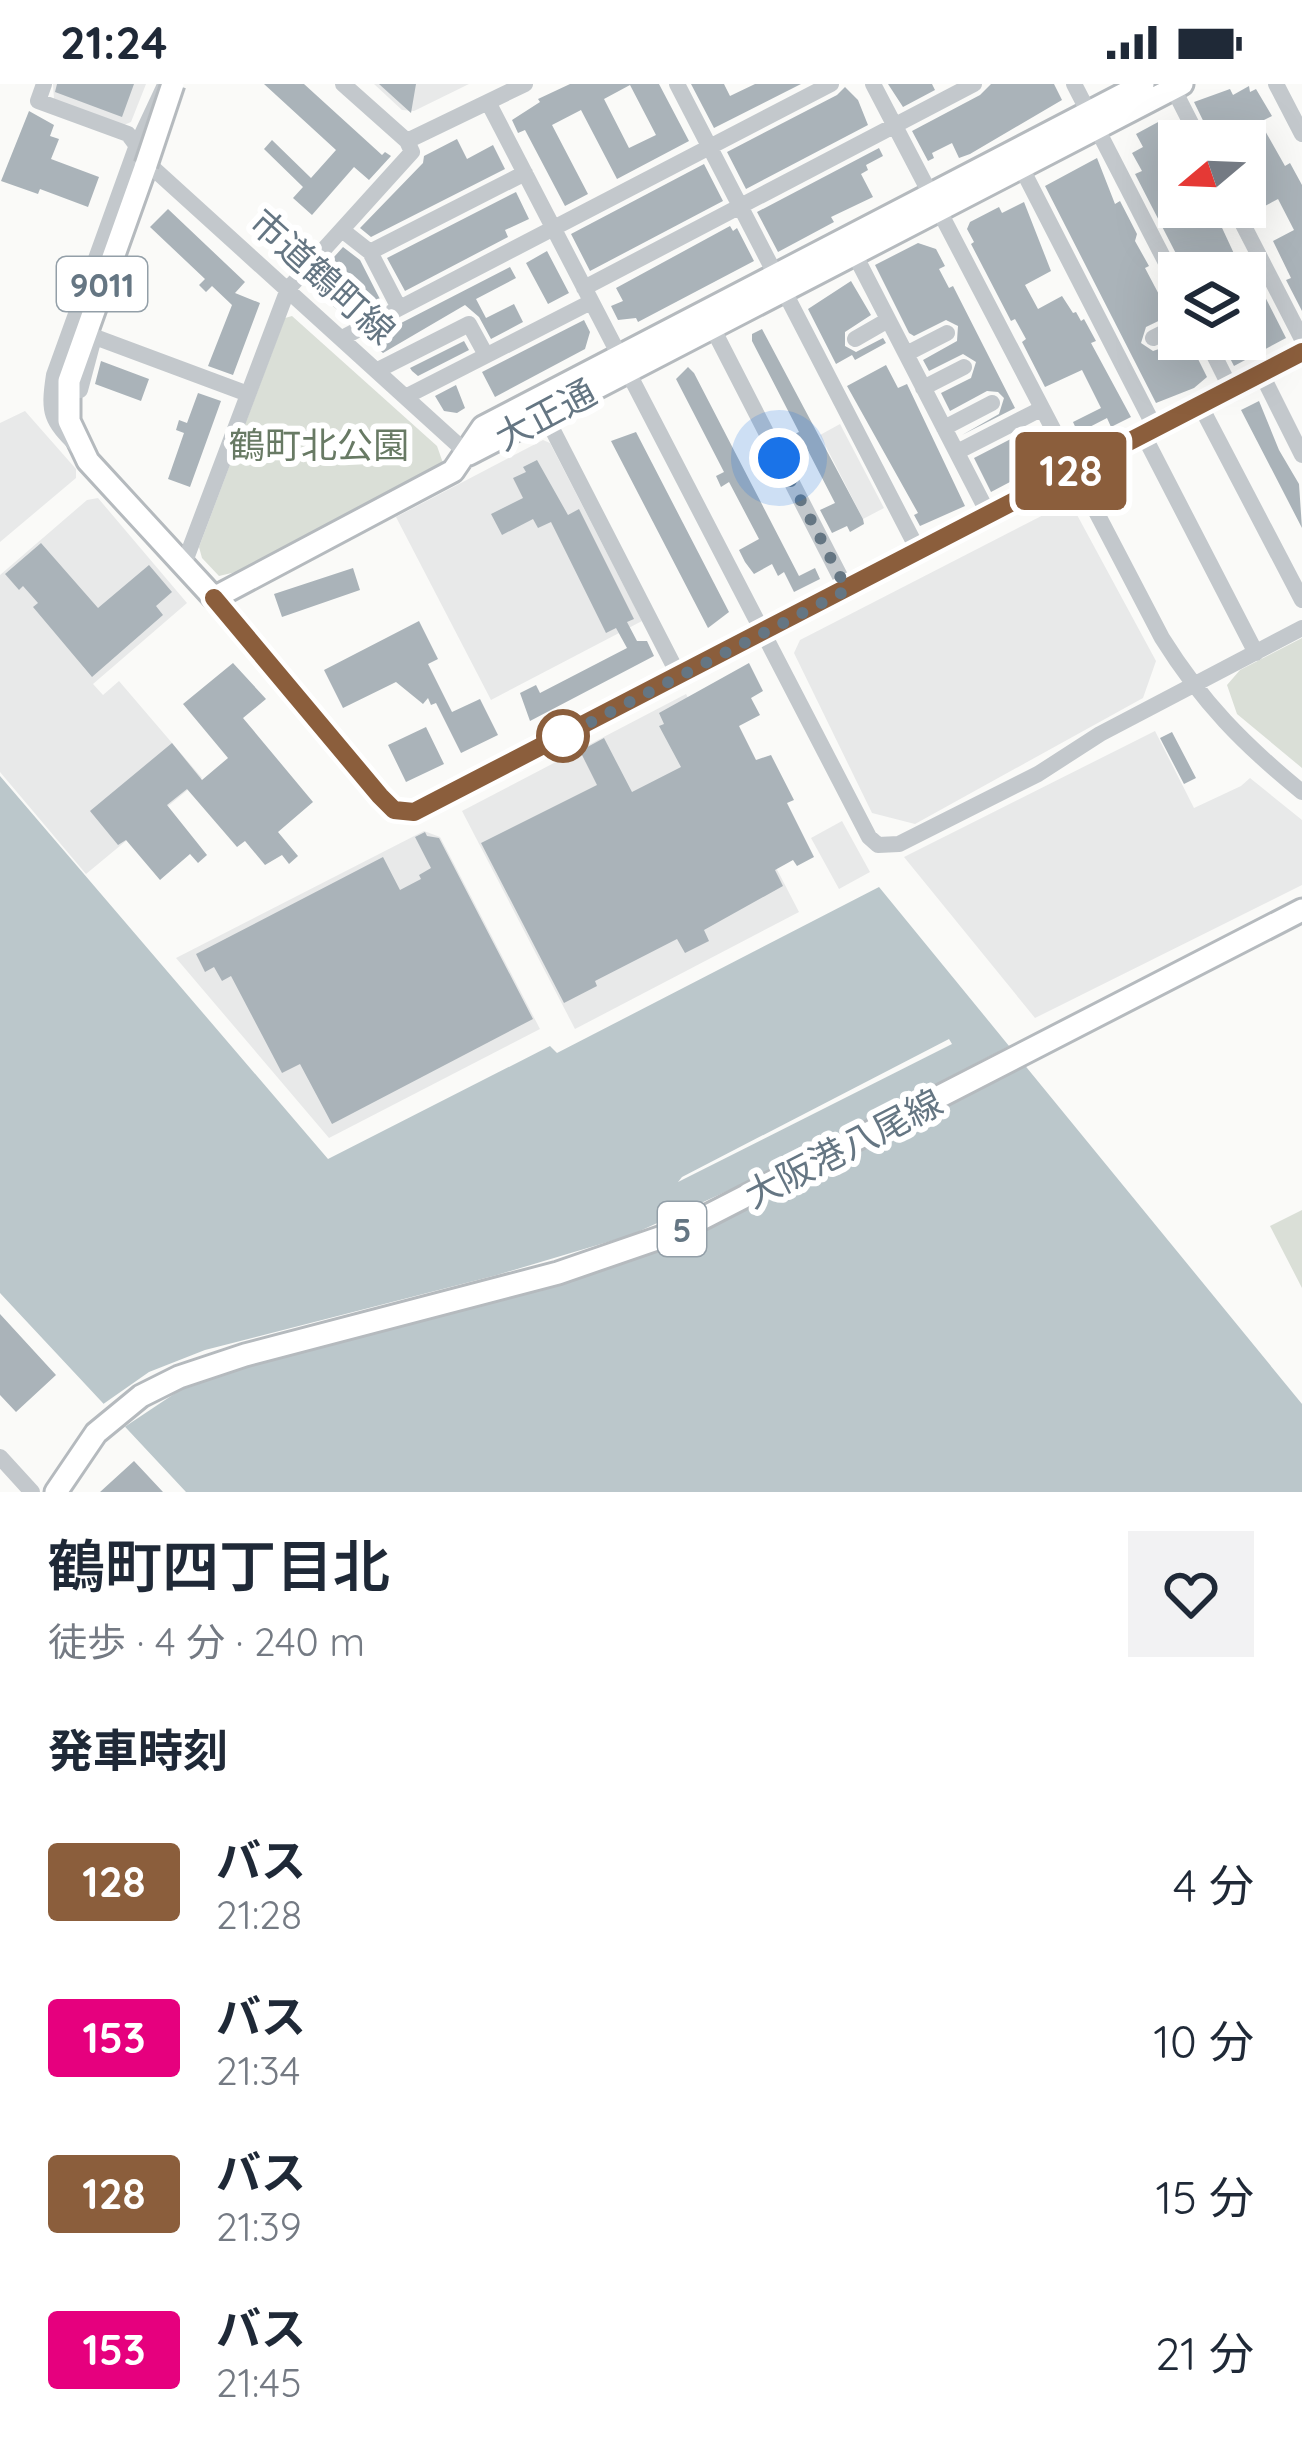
<!DOCTYPE html>
<html lang="ja">
<meta charset="utf-8">
<style>
body{margin:0;font-family:Quicksand,"Noto Sans JP",sans-serif;background:#f2f2f3;color:#1f2937;height:100vh;display:flex;flex-direction:column;font-size:45px;white-space:nowrap}
*{box-sizing:border-box;margin:0}
p{font-size:39px;color:#747a83}
.icon{flex:none;width:66px;height:66px;fill:none;stroke:currentColor;stroke-width:2;stroke-linecap:round;stroke-linejoin:round}
.map{position:relative;height:1408px;overflow:hidden}
.sheet{display:flex;flex-direction:column;background:#fff;flex:1}
.sheet>*{flex:none}
.badge{padding:0 24px;border-radius:9px;font-size:42px;line-height:78px}
.needle{width:78px;rotate:251deg}
.tools{position:absolute;left:1158px;top:36px;display:grid;gap:24px}
.tools a{display:grid;place-items:center;width:108px;height:108px;border-radius:0px;background:#fff;box-shadow:0 12px 48px #0002;font-size:60px}
.you{position:absolute;width:60px;height:60px;margin:-30px;border:9px solid #fff;border-radius:50%;background:#1a73e8;box-shadow:0 0 0 18px #1a73e833}
.map>.badge{position:absolute;translate:-50% -50%;box-shadow:0 0 0 6px #fff}
h2{padding:0 48px;font-size:45px;line-height:108px}
.round{display:grid;place-items:center;flex:none;width:126px;height:126px;border-radius:0px;background:#f2f2f3}
.overview{display:flex;align-items:center;justify-content:space-between;height:204px;padding:0 48px}
h1{font-size:57px;font-weight:600;line-height:90px}
ul{padding:0;list-style:none}
li{display:flex;align-items:center;gap:36px;height:156px;padding:0 48px}
li div{flex:1}
li b{display:block;font-size:45px}
li em{font-style:normal}
li .badge{min-width:132px;font-weight:700;text-align:center}
.status{display:flex;justify-content:space-between;align-items:center;height:84px;padding:0 60px;background:#fff;direction:ltr}
.status svg{height:33px;fill:currentColor}
.map>svg:first-child{display:block}
.built{fill:#e8e9e9}
.green{fill:#dadfd7}
.water{fill:#bbc7cb}
.pier{fill:#fafaf8}
.building{fill:#aab3b9;fill-rule:evenodd}
.lines{fill:none;stroke-linecap:round;stroke-linejoin:round}
.major-casing{stroke:#b5babe;stroke-width:27}
.minor{stroke:#c3c8cc;stroke-width:16}
.major{stroke:#fff;stroke-width:21}
.major-bridge-casing{stroke:#b5babe;stroke-width:27;stroke-linecap:butt}
.major-bridge{stroke:#fff;stroke-width:21}
.line-casing{stroke:#fff;stroke-width:27}
.line{stroke:#8b5e3c;stroke-width:18}
.walk{stroke:#657683;stroke-width:12;stroke-dasharray:0 21.6}
.stop-dot{fill:#fff;stroke:#8b5e3c;stroke-width:6}
.labels{text-anchor:middle;dominant-baseline:central;stroke-width:12;stroke-linejoin:round;paint-order:stroke}
.shield{fill:#fff;stroke:#939fa8;stroke-width:3}
.shield-label{font-size:33px;font-weight:bold;fill:#657683}
.street-label{font-size:36px;fill:#657683;stroke:#fff}
.park-label{font-size:36px;fill:#687a64;stroke:#fff}
</style>
<div class="status"><b>21:24</b><svg viewBox="0 0 49 12"><path d="M0 12V9h3v3zM5 12V6h3v6zM10 12V3h3v9zM15 12V0h3v12zM26 1h20v11H26zM47 4h2v5h-2z"/></svg></div>
<div class="map">
<svg width="1302" height="1408" viewBox="0 0 1302 1408">
<rect width="100%" height="100%" fill="#fafaf8"/>
<path class="built" d="M53,0H146L131,38L124,41L54,15Z
M374,0H469L414,27L402,26Z
M25,327L76,385V394L0,458V339Z
M840,340L884,424L863,435L820,351Z
M543,356L550,359L642,537L491,616L396,433Z
M98,414L187,519L93,600L103,611L119,597L202,694L86,790L0,688V491L87,416Z
M1055,425L1076,429L1156,577L1143,614L915,740L872,729L794,569L800,556Z
M686,610L799,828L575,945L462,727Z
M1155,647L1194,724L1241,702L1250,694L1302,736V801L1035,934L904,773Z
M842,737L870,788L839,805L811,754Z
M424,747L440,753L540,945L329,1054L176,874Z"/>
<path class="green" d="M292,232L437,362L443,379L236,488L219,492L202,474L199,463L285,234Z
M1302,554V684L1237,630L1227,601L1240,586Z
M1302,1126V1204L1270,1142Z"/>
<path class="water" d="M0,692L328,1075L550,962L557,969L879,803L1302,1320V1408H186L0,1209Z"/>
<path class="pier" d="M949,955L952,960L678,1098L682,1093Z
M1015,959L1029,977L755,1119L641,1172L560,1198L251,1278L186,1302L120,1346L99,1323L149,1288L205,1266L497,1191L631,1151L747,1098Z"/>
<path class="building" d="M57,0H134L122,33L55,8Z
M264,0H304L382,71L385,68L391,72L369,96L354,83L312,131L293,114L303,103L264,65L272,56L311,94L336,66Z
M379,0H416L411,29Z
M570,0H659L689,57L617,95L581,26L552,41L588,110L565,122L525,46L518,49L512,36L540,18L538,15ZM630,1L656,51L629,64L604,15Z
M691,0H724L730,12L755,0H801L714,44Z
M888,0H932L935,6L903,23Z
M991,0H1054L1062,16L970,70L959,74L952,59L932,69L934,74L928,77L912,47L980,11Z
M1249,2L1250,8L1256,5L1272,32L1260,38L1285,82L1290,79L1302,101V227L1286,196L1291,194L1273,157L1294,146L1278,115L1252,129L1245,117V44L1213,57L1194,18L1230,5L1233,11Z
M845,3L858,16L868,41L746,105L727,68L837,11Z
M29,27L54,41L50,52L59,55L51,75L99,93L88,123L40,105L38,110L1,97Z
M1175,36L1186,57H1179V123H1221L1223,130L1217,133L1243,189H1229L1222,174L1198,186L1200,189H1186L1135,90L1142,87L1132,69L1143,63L1136,50L1160,37L1162,42Z
M457,55L467,75L493,61L505,85L371,153L360,144L423,79L424,72Z
M879,64L883,72L866,81L868,86L861,90L873,113L831,133L834,138L778,168L757,128Z
M1097,74L1115,120L1120,117L1137,150L1135,157L1149,182L1145,184L1164,220L1169,218L1175,229L1146,243L1141,259L1153,267L1188,255L1207,293L1194,304L1156,319L1045,102Z
M704,80L723,117L590,187L571,150Z
M516,108L529,135L505,146L508,153L405,207L387,174Z
M1024,118L1051,187L1025,201L1038,225L1062,212L1073,229L1076,228L1081,237L1084,235L1096,257L1091,259L1131,333L1111,343L1107,334L1078,349L1073,338L1101,324L1082,286L1045,303L1022,258L1026,255L1015,235L1011,237L971,160L974,158L967,145L970,138L999,123L1002,129Z
M168,125L245,198L235,209L260,219L233,291L208,282L232,221L212,202L206,208L199,201L205,195L150,143Z
M730,142L733,147L737,144L754,177L638,238L636,234L618,236L611,222L623,217L616,204Z
M918,159L936,165L945,182L939,185L949,204L953,202L1015,324L962,351L999,330L1004,314L998,308L987,307L950,327L941,309L971,294L976,278L963,270L929,287L923,276L957,257L958,242L946,236L914,252L909,249L875,181Z
M343,163L360,176L382,219L349,236L309,201Z
M547,167L569,209L548,220L526,179Z
M510,183L516,194L476,215L486,234L514,220L523,238L491,255L479,233L465,221L383,269L368,256Z
M1253,189L1286,254L1234,282L1220,255H1245V194Z
M851,197L871,231L845,248V262L856,268L883,254L886,259L855,276L852,271L836,280L808,225Z
M584,236L590,248L585,265L495,313L482,288Z
M762,245L863,435L864,440L850,448L847,442L832,449L820,426L835,419L804,359L798,362L792,351L799,348L752,257V250Z
M464,257L469,266L418,292L412,287L410,284Z
M101,277L149,295L141,317L95,300Z
M886,281L898,304L907,300L965,422L920,442L914,431L918,429L847,302Z
M688,283L694,289L799,492L815,484L820,495L794,508L784,488L778,492L772,480L754,490L745,478L739,466L759,455L729,398L721,403L716,392L724,388L676,295Z
M456,301L465,324L457,329L444,327L435,312Z
M198,309L221,317L190,403L168,395L184,349L176,346L179,336L187,339Z
M1259,317L1279,366L1299,400L1302,444L1241,326Z
M1028,346L1040,372L1025,380L1029,388L991,408L974,374Z
M636,348L729,528L708,544L611,357Z
M537,376L568,431L579,425L634,535L627,538L637,557H647L654,572L530,637L520,609L536,601L540,609L627,564L616,544L606,549L551,438L538,444L533,435L502,451L491,430L523,414L513,394L526,388L523,383Z
M41,459L98,524L149,481L172,508L156,522L163,531L92,593L33,523L38,519L23,502L19,506L5,490Z
M353,484L360,506L282,533L274,510Z
M419,537L438,575L428,580L452,628L480,615L498,651L461,669L436,619L431,621L428,614L423,620L396,598L343,624L324,586Z
M233,579L266,615L243,634L313,718L278,748L298,772L289,780L282,771L265,781L245,757L237,763L187,705L167,721L207,771L198,779L190,770L160,796L126,756L118,761L90,727L172,659L202,696L228,674L183,620Z
M749,579L763,607L751,614L760,631L739,642L756,676L771,671L794,716L787,719L814,773L797,782L793,776L775,786L783,802L704,846L709,857L685,869L677,855L595,897L597,902L564,919L481,759L597,701L580,667L604,654L632,708L681,683L659,642L664,640L659,629Z
M426,643L444,680L406,698L388,661Z
M1172,648L1196,694L1184,700L1160,654Z
M425,748L427,752L439,754L533,935L332,1040L300,980L282,989L231,892L222,897L214,883L205,888L196,870L383,773L400,806L421,795L419,791L431,784L415,753Z
M0,1230L56,1291L16,1328L0,1311Z
M134,1377L163,1408H100Z"/>
<g class="lines">
<defs>
<path id="major" d="M146,81L69,297V337L88,377L214,514L453,387L483,343L1143,0
M469,370L1182,0
M56,1408L96,1349L141,1312L179,1293L245,1271L558,1189L674,1149L1302,826"/>
</defs>
<use href="#major" class="major-casing"/>
<path class="minor" d="M44,0L38,17L128,50L154,85L468,370
M343,0L407,57L525,0
M677,0L919,468
M873,0L1162,554C1202,618 1243,660 1302,708
M1074,0L1179,204
M1171,0L1200,57
M1276,0L1302,50
M488,18L869,753L878,761L899,760L1038,690L1100,650L1302,544
M1021,83L1155,344
M1234,123L1302,255
M342,146L370,168L399,224
M370,168L525,89
M855,171L989,431
M584,204L974,0
M712,243L847,506
M95,253L248,310
M342,254L831,0
M1153,254L1179,241
M855,255L888,236
M1206,255L1231,305
M906,270L947,249
M378,286L469,240L486,271
M1261,289L1302,371
M923,304L964,283
M80,306L92,261
M407,312L591,218
M1200,321L1302,516
M545,331L679,592
M944,344L992,319
M1143,350L1256,569
M78,363C51,336 48,330 54,291L137,61L165,1
M957,368L1041,325
M184,480L288,205L412,68L407,57
M214,514L380,712L395,726L414,727L1302,268
M0,1373L32,1408"/>
<use href="#major" class="major"/>
<defs>
<path id="major-bridge" d="M146,81L173,0"/>
</defs>
<use href="#major-bridge" class="major-bridge-casing"/>
<use href="#major-bridge" class="major-bridge"/>
</g>
<g class="lines">
<defs>
<path id="line" d="M214,514L380,712L394,726L414,728L1302,268"/>
</defs>
<use href="#line" class="line-casing"/>
<use href="#line" class="line"/>
<path class="walk" d="M563,652L558,655L847,506L779,374"/>
</g>
<circle class="stop-dot" cx="563" cy="652" r="24"/>
<g class="labels">
<g class="shield">
<rect x="57" y="173" width="90" height="54" rx="9"/>
<rect x="658" y="1118" width="48" height="54" rx="9"/>
</g>
<g class="shield-label">
<text x="102" y="200">9011</text>
<text x="682" y="1145">5</text>
</g>
<g class="street-label">
<text transform="translate(323 192) rotate(42)">市道鶴町線</text>
<text transform="translate(545 330) rotate(-28)">大正通</text>
<text transform="translate(843 1064) rotate(-27)">大阪港八尾線</text>
</g>
<g class="park-label">
<text x="319" y="360">鶴町北公園</text>
</g>
</g>
</svg>
<div class="tools">
<a><svg class="needle" viewBox="-14 -14 28 28"><path d="M0-13l5 13h-10z" fill="#e53935"/><path d="M0 13l5-13h-10z" fill="#747a83"/></svg></a>
<a><svg class="icon" aria-label="layers" viewBox="0 0 24 24"><path d="M12 4l9 5-9 5-9-5zM3 14l9 5 9-5"/></svg></a>
</div>
<div class="you" style="left:779px;top:374px"></div>
<b class="badge" style="left:1071px;top:387px;background:#8b5e3c;color:#fff">128</b>
</div>
<section class="sheet">
<div class="overview"><div><h1>鶴町四丁目北</h1><p>徒歩 · 4 分 · 240 m</p></div><a class="round"><svg class="icon" aria-label="heart" viewBox="0 0 24 24"><path d="M12 20l-8-8c-3-5 5-10 8-4 3-6 11-1 8 4z"/></svg></a></div>
<h2>発車時刻</h2>
<ul>
<li><span class="badge" style="background:#8b5e3c;color:#fff">128</span><div><b>バス</b><p>21:28</p></div><em>4 分</em></li>
<li><span class="badge" style="background:#e6007e;color:#fff">153</span><div><b>バス</b><p>21:34</p></div><em>10 分</em></li>
<li><span class="badge" style="background:#8b5e3c;color:#fff">128</span><div><b>バス</b><p>21:39</p></div><em>15 分</em></li>
<li><span class="badge" style="background:#e6007e;color:#fff">153</span><div><b>バス</b><p>21:45</p></div><em>21 分</em></li>
</ul>
</section>
